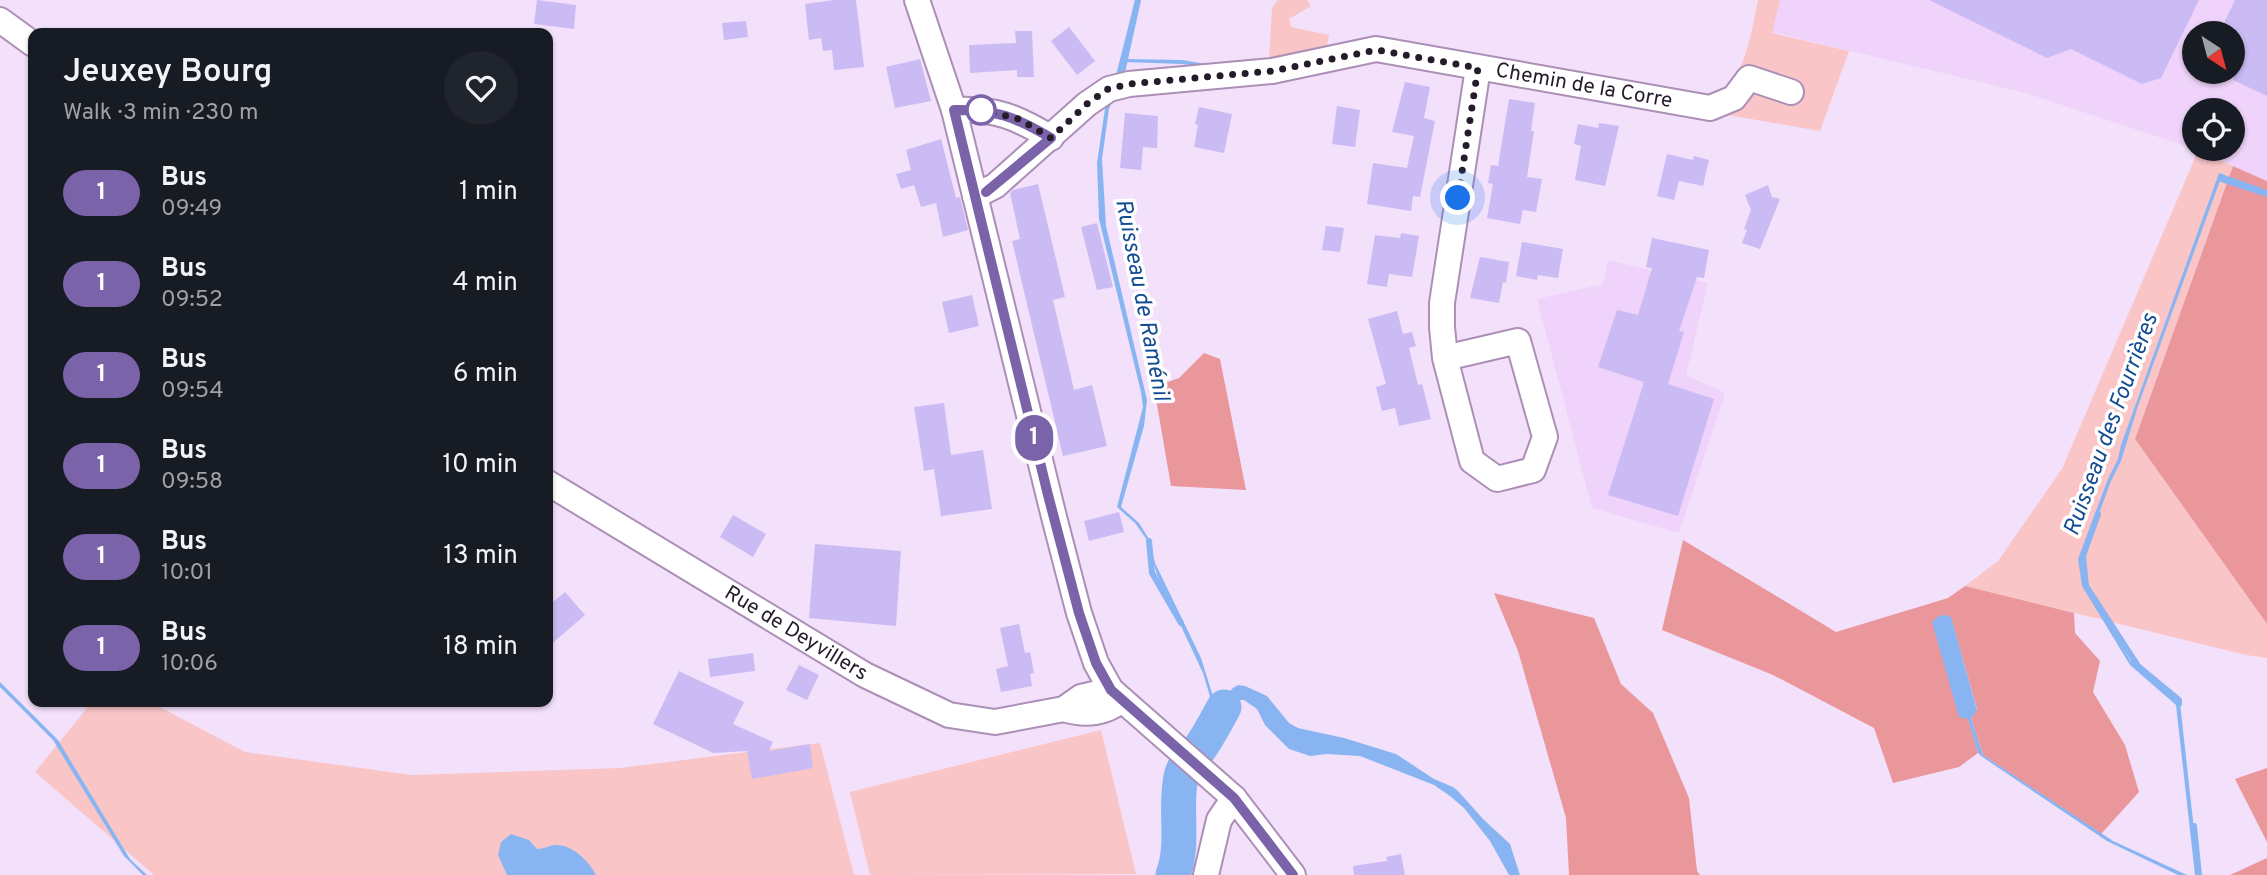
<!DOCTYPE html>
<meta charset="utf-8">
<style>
body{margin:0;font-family:Overpass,sans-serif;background:#20242c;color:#f1f3f6;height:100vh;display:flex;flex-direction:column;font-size:26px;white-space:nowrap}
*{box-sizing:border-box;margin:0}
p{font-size:23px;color:#9ea1a6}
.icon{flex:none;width:38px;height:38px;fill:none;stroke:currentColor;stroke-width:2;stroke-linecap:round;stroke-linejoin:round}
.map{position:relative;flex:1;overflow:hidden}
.side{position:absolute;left:28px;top:28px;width:525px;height:679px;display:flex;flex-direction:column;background:#171b24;border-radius:14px;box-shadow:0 2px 5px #0004}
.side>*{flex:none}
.badge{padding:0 14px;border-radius:23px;font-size:24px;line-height:46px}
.needle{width:46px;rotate:144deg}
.tools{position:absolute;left:2182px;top:21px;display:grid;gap:14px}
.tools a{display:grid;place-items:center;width:63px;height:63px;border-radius:50%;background:#171b24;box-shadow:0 2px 5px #0004;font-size:35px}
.you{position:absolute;width:35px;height:35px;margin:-18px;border:5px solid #fff;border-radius:50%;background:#1a73e8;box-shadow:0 0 0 10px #1a73e833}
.map>.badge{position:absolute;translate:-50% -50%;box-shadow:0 0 0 4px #fff}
.round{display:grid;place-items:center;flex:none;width:74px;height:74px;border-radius:37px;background:#20242c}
.overview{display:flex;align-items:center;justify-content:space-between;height:119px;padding:0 35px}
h1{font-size:33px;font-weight:600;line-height:52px}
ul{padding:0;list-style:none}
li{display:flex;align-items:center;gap:21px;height:91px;padding:0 35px}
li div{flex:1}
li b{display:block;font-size:26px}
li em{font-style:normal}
li .badge{min-width:77px;font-weight:700;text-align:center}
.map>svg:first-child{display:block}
.built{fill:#efd3fa;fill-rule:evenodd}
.green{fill:#fac5c7}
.forest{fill:#ea979b}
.water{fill:#88b5f2}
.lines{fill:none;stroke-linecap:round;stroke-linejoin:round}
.stream{stroke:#88b5f2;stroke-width:6}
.river{stroke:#88b5f2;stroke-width:35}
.building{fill:#cabbf4}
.minor-casing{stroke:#ac8fb7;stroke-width:28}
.minor{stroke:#fff;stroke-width:24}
.line-casing{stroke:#fff;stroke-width:16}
.line{stroke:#7a63a9;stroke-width:10}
.walk{stroke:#261b2b;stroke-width:7;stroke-dasharray:0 12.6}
.stop-dot{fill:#fff;stroke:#7a63a9;stroke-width:3.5}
.labels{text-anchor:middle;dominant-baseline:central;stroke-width:7;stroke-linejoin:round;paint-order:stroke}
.street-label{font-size:21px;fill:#261b2b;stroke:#fff}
.water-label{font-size:23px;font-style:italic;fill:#124c93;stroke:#fff}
</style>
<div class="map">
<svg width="2267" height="875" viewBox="0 0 2267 875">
<rect width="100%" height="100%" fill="#f3e0fa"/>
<path class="built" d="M1780,0H2267V181L2198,150L2026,93L1772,32ZM2194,33H2233V72H2194ZM2194,110H2233V149H2194Z
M1608,260L1708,283L1686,375L1725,393L1679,533L1592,508L1537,299L1603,284Z"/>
<path class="green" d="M1278,0H1307L1311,6L1289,19L1291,27L1329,35L1326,52L1357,44L1401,45L1687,99C1696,99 1707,100 1715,97C1744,86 1752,28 1758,0H1780L1772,33L1849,51L1820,131L1373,54L1325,52L1269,60L1272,8Z
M2198,151L2233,166L2135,439L2267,624V658L2246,655L1965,586L1998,561L2062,469Z
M92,702H150L245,752L411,775L620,768L820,743L854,875H154L35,772Z
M1101,730L1136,874L870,875L850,792Z"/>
<path class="forest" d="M2233,166L2267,181V624L2135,439Z
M1204,353L1220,359L1246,490L1171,486L1154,387L1179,378Z
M1683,540L1836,632L1948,598L1965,586L2074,613L2075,633L2100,661L2093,692L2125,745L2139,792L2101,834L1983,755L1971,718L1977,709L1951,618L1939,616L1978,753L1959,767L1893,783L1874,728L1773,675L1662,630Z
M1494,593L1594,618L1621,684L1653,713L1689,798L1697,871L1700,875H1569L1566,818L1518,651Z
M2267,768V842L2235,779Z
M2267,858V875H2230Z"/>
<path class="water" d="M1135,0H1138L1125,59L1182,60L1248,71L1241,72L1182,64L1125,62V83L1113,99L1109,109L1102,159L1106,226L1147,400L1144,426L1121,507L1139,523L1149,539L1155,563L1201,658L1216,706L1233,688L1238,685L1245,686L1267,696L1289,723L1298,728L1344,738L1396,754L1434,779L1453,787L1458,791L1483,819L1510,844L1520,875H1509L1490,841L1464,808L1450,796L1434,785L1360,756L1327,754L1310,756L1289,749L1265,725L1257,709L1244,700H1239L1231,705L1218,740L1206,755L1193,744L1214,710L1203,673L1157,575L1147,540L1135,523L1117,507L1143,407L1141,392L1099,219L1097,163L1106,102L1114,83Z
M2219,173L2267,190V194L2221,178L2138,406L2121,461L2111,481L2083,557L2086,586L2130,660L2180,703L2199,875H2195L2176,705L2130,665L2082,586L2078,559L2108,479L2118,459L2121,445Z
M1947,615L1951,617L1977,710L1971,718L1983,755L2113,841L2187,875H2178L2107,841L1981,756L1978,753L1968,719L1959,717L1932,622L1939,616Z
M0,682L58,740L130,859L147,875H143L124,856L53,740L0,687Z
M511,834L529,840L537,849C543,849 548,846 555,845C572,844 589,861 596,875H507L498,855L501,842Z"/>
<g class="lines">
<path class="stream" d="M1121,77L1138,0
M2221,179L2267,194
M2098,514L2083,556L2086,586L2138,666L2179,700V704
M1149,541L1152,573L1181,623
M2194,826L2199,875"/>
<path class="river" d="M1173,875C1185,843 1174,809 1181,777C1184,763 1194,757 1202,745C1210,733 1217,720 1224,707"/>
</g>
<path class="building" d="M537,0L576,5L574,29L534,24Z
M834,0H856L864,67L834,70L832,50L823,51L821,38L809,40L805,4Z
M1929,0H2199L2161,78L2142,84L2071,49L2047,58Z
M2235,0H2267V96L2233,80V33H2219Z
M746,21L748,37L724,40L722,23Z
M1069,27L1095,61L1077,75L1051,41Z
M1015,31H1032L1034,77H1017V70L970,73L969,45L1016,43Z
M920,59L931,101L895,108L886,67Z
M1405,82L1430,87L1424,118L1435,121L1420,197L1413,196L1411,211L1367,204L1373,163L1407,168L1414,136L1392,132Z
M1509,99L1535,103L1531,131H1534L1527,177L1542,179L1536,212L1523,210L1520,224L1487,218L1493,184L1488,183L1491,165L1498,166Z
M1337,106L1360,110L1355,147L1332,144Z
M1199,107L1232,114L1224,153L1194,147L1198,125L1195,124Z
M1125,113L1158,116L1157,148L1143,147L1141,170L1120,168Z
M1599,123L1619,126L1605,186L1575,180L1581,146L1574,144L1578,124L1598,128Z
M941,139L956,198L960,197L968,230L943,237L936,203L921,207L914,185L901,189L896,174L911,170L906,150Z
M1667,154L1693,160L1694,156L1709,160L1703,186L1679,181L1674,200L1657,196Z
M1038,184L1065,297L1053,300L1074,390L1092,385L1107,446L1063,456L1012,241L1020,239L1010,193L1013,190Z
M1768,185L1772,197L1780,199L1760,249L1742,243L1747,230L1744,229L1751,210L1745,195Z
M1097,223L1113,287L1097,290L1081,227Z
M1326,226L1344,228L1340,252L1322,250Z
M1401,233L1419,236L1412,277L1389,274L1387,287L1367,284L1375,235L1400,238Z
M1652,238L1709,250L1704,278L1697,277L1679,331L1684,332L1668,384L1714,399L1678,516L1608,495L1644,382L1598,367L1617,310L1638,315L1652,268L1646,267Z
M1522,242L1563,249L1558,278L1538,275L1537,280L1516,276Z
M1480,257L1509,262L1506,283L1503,282L1499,303L1470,298Z
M972,295L979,326L949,333L942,302Z
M1397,311L1403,334L1412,332L1416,346L1409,348L1418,385L1422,384L1431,419L1399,426L1395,408L1382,411L1376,387L1386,384L1368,319Z
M944,403L951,455L983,450L992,509L941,516L934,469L924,471L914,407Z
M1119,512L1124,532L1089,541L1084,521Z
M733,515L766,534L753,557L720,537Z
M815,544L901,551L896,626L809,618Z
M565,592L585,615L548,647V606Z
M1019,624L1025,653L1030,652L1034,673L1030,674L1032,686L1001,692L996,669L1008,666L1000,628Z
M753,653L755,671L710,677L708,659Z
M799,665L819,675L807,700L786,690Z
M679,671L744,702L733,724L773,742L769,751L810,744L813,768L752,779L747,751L713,753L653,724Z
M1401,854L1405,875H1354L1353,866L1387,861L1386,857Z"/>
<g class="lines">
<defs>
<g id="minor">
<path d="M917,0L954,110L1054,517L1079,613L1096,663L1111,690L1234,798L1293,875"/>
<path d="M0,20L33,44"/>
<path d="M954,110C995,108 1017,117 1051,138"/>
<path id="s1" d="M975,196L995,186L1087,104L1109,89L1129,84L1272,71L1376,49L1710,108L1734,98L1749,78L1791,92"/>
<path d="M1445,358L1518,341L1545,437L1533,470L1497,479L1472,461L1445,358L1442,327V303L1478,68"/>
<path id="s2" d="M548,483L865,675L949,715L995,722L1064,709L1081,697L1111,690"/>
<path d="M1064,709C1086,716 1104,714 1122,700"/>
<path d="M1206,875L1219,820L1234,798"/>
</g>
</defs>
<use href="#minor" class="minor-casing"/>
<use href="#minor" class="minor"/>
</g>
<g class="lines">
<defs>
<path id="line" d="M986,192L1051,138C1016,117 995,109 954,110L1048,495L1079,613L1096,663L1111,690L1234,798L1293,875"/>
</defs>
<use href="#line" class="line-casing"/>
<use href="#line" class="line"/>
<path class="walk" d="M981,110L1019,119L1051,138L1087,104L1108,89L1129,84L1272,71L1377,50L1478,68L1458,198"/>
</g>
<circle class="stop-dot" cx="981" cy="110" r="14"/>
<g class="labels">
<g class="street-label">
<text stroke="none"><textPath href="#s1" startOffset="654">Chemin de la Corre</textPath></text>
<text stroke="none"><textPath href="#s2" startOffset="290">Rue de Deyvillers</textPath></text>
</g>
<g class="water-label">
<text transform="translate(1141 300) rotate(79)">Ruisseau de Raménil</text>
<text transform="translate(2112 425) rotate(-70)">Ruisseau des Fourrières</text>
</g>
</g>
</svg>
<div class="tools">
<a><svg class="needle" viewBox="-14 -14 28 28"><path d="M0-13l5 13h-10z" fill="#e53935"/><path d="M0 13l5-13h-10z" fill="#9ea1a6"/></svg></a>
<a><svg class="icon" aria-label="locate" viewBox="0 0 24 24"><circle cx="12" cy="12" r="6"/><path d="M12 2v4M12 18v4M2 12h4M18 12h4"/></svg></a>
</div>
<div class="you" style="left:1458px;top:198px"></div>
<b class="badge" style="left:1034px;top:438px;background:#7a63a9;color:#fff">1</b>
<section class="side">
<div class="overview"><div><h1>Jeuxey Bourg</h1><p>Walk · 3 min · 230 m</p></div><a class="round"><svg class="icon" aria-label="heart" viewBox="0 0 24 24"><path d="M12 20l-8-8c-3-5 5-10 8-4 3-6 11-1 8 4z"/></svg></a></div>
<ul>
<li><span class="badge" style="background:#7a63a9;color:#fff">1</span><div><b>Bus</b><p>09:49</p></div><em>1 min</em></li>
<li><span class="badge" style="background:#7a63a9;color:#fff">1</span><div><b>Bus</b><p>09:52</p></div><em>4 min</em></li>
<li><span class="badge" style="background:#7a63a9;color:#fff">1</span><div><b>Bus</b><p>09:54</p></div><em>6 min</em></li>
<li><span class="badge" style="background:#7a63a9;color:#fff">1</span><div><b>Bus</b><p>09:58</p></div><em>10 min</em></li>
<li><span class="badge" style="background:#7a63a9;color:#fff">1</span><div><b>Bus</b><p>10:01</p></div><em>13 min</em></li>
<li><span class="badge" style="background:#7a63a9;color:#fff">1</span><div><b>Bus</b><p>10:06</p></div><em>18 min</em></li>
</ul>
</section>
</div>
